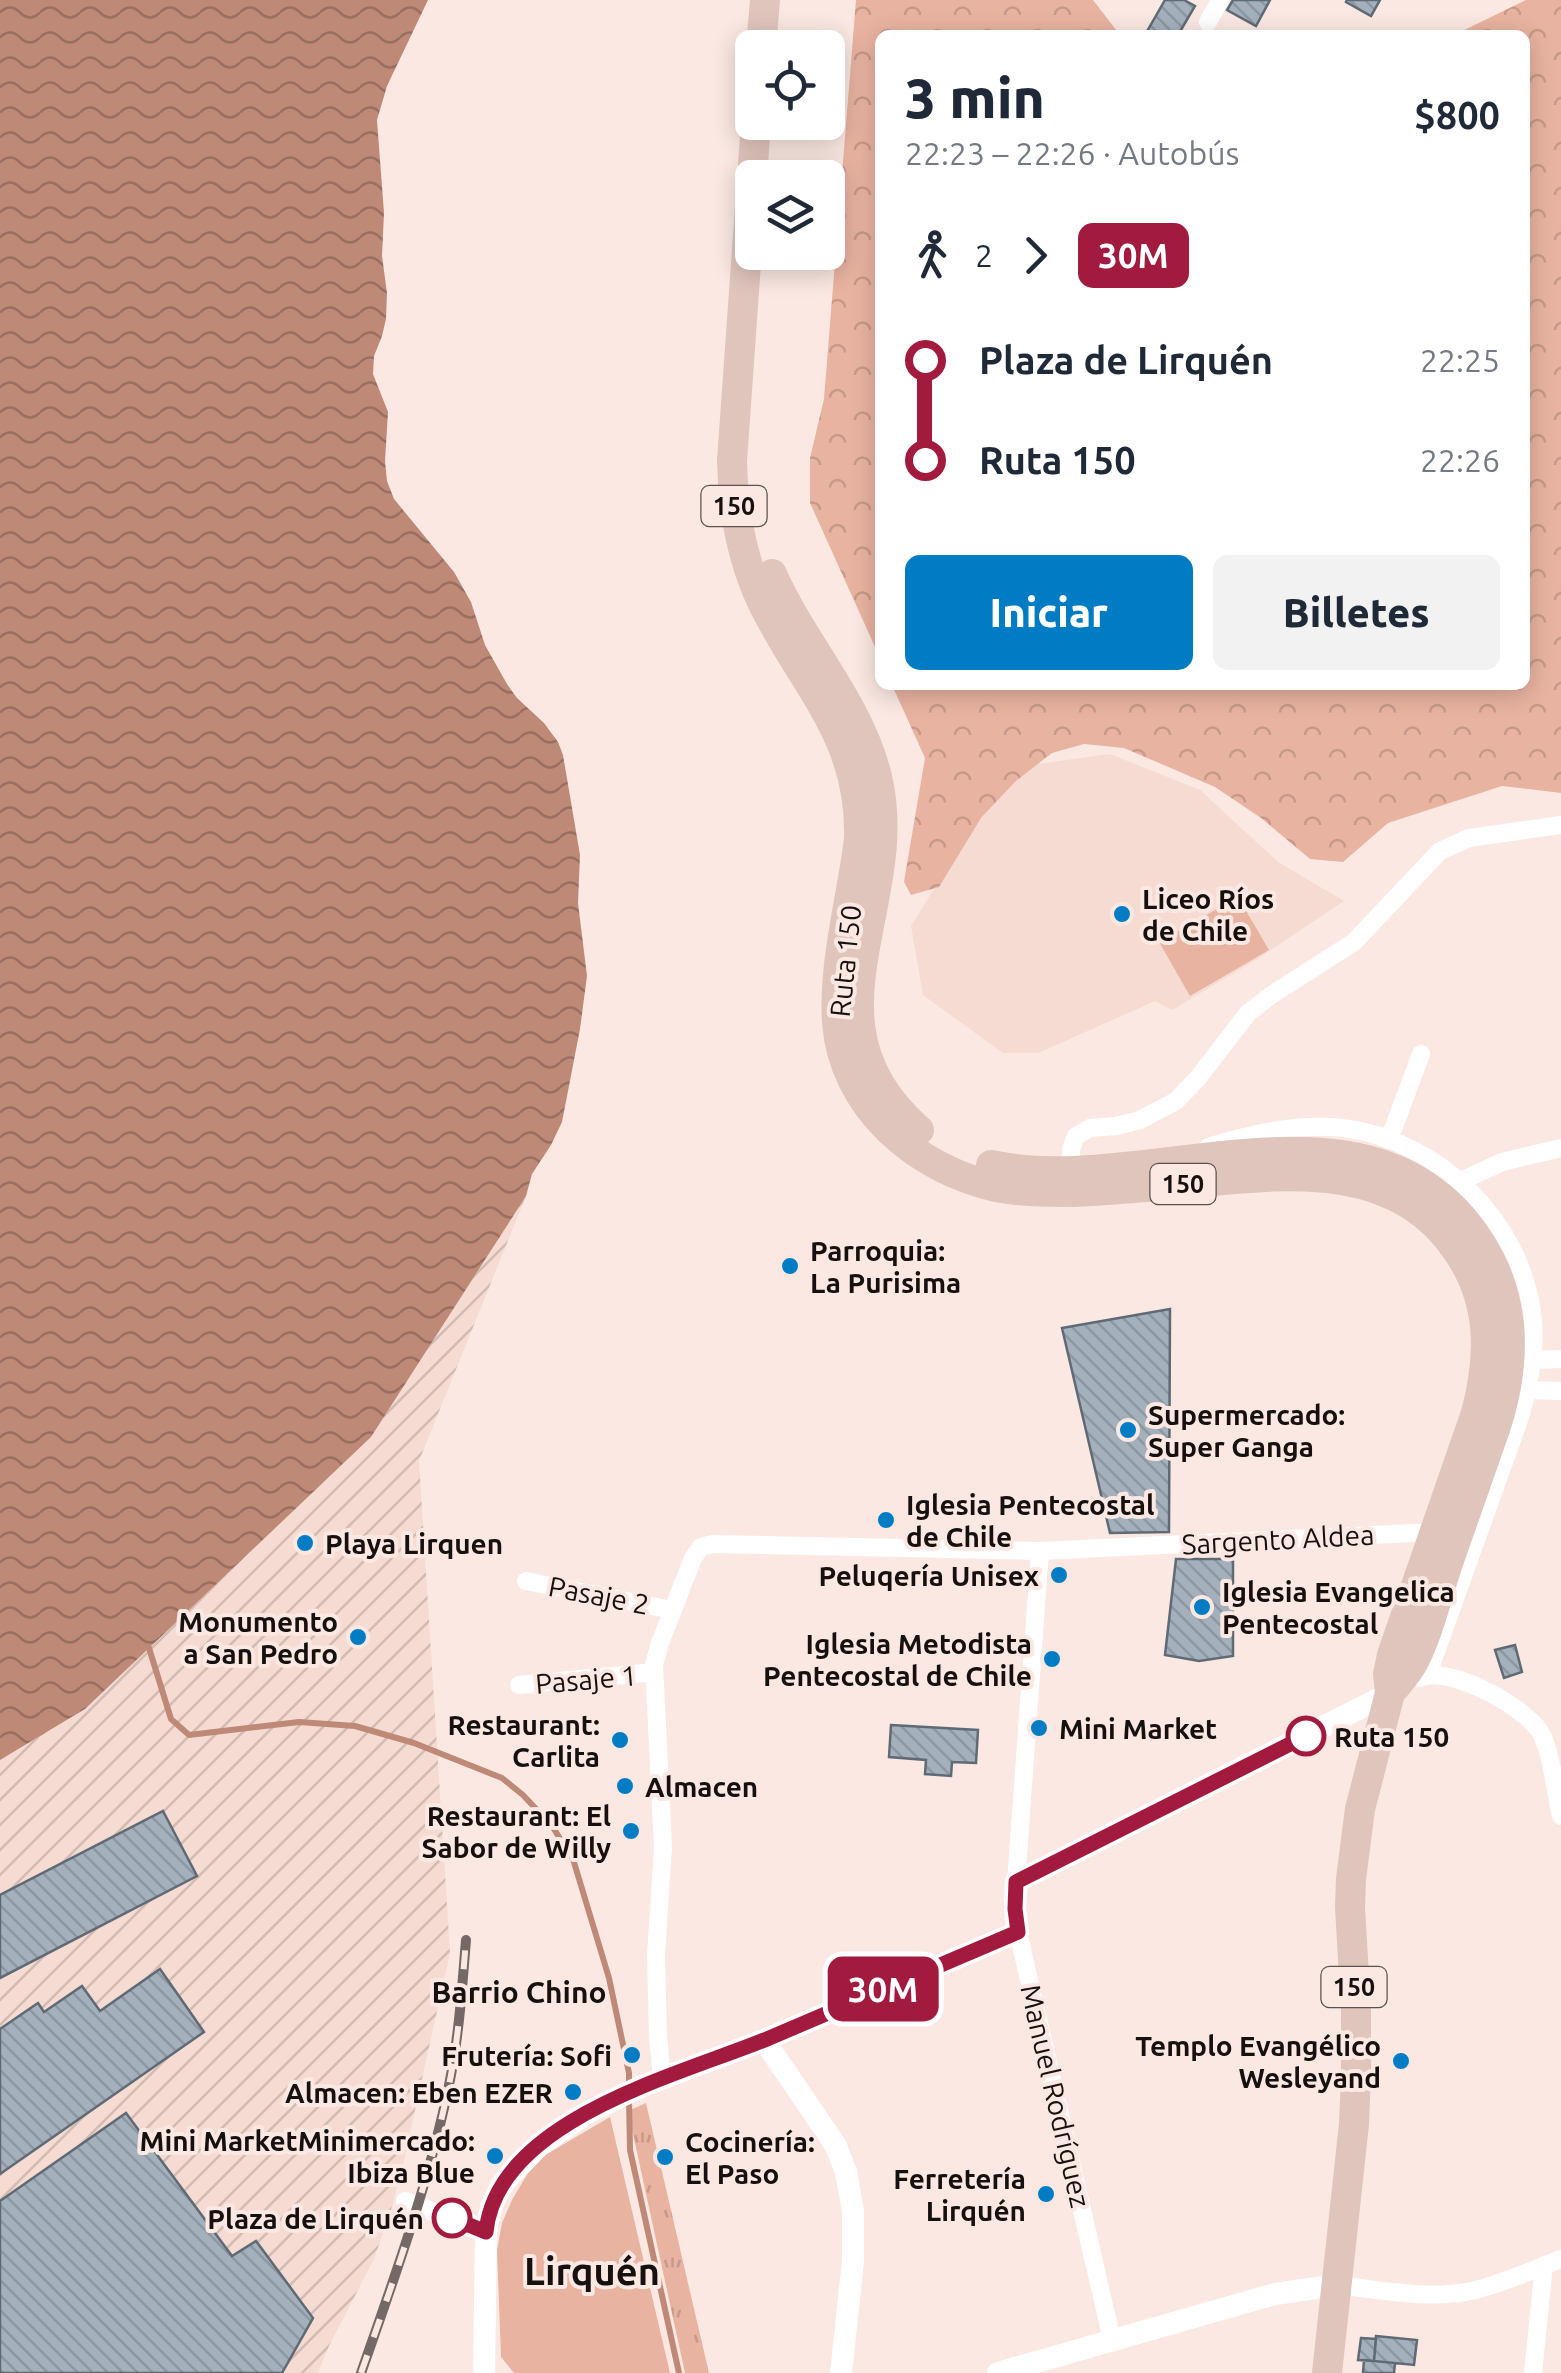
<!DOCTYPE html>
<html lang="es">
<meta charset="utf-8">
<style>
body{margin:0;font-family:Ubuntu,sans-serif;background:#f2f2f3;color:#1f2937;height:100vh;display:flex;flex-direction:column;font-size:38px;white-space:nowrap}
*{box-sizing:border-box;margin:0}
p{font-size:32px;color:#747a83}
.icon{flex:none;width:55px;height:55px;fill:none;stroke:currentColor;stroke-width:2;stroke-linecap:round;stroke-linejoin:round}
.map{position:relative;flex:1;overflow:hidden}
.side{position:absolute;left:875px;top:30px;width:655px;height:660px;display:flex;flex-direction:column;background:#fff;border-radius:15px;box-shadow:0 5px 25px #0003}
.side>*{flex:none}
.badge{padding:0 20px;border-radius:15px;font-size:35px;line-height:65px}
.fabs{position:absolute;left:735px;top:30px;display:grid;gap:20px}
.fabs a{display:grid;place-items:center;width:110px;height:110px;border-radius:15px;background:#fff;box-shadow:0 5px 25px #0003;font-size:50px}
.map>.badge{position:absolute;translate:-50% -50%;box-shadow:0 0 0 5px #fff}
.legs{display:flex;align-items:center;gap:15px;height:110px;padding:0 30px;font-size:32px}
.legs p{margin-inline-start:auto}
.summary{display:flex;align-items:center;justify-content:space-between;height:170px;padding:0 30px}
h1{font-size:55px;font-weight:800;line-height:75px}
.cta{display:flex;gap:20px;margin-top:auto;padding:20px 30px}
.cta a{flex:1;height:115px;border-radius:15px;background:#007cc5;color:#fff;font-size:40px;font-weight:800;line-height:115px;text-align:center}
.cta a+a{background:#f2f2f3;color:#1f2937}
ul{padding:0 30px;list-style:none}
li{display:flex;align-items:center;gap:35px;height:100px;font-size:38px}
li i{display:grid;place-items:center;width:15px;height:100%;margin:0 12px;background:currentColor}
li i::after{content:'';width:25px;height:25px;margin:-12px;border:8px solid;border-radius:50%;background:#fff}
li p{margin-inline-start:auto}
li:first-child i{background:linear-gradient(#0000 50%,currentColor 0)}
li:last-child i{background:linear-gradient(currentColor 50%,#0000 0)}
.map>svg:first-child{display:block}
.built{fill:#f5dbd2}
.industrial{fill:url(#industrial-furrows)}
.grass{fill:url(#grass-tufts)}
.forest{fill:url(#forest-crowns)}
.green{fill:#e9b3a1}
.water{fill:url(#water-waves)}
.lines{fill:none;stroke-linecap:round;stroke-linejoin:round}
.stream{stroke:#bf8978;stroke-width:6}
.building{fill:url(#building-back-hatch);stroke:#5f6a75;stroke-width:2.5}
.minor{stroke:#fff;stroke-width:18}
.tertiary{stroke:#fff;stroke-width:22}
.primary{stroke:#e0c5bd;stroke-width:30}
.rail-casing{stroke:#746965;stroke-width:10}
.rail{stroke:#fbe8e2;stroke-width:6;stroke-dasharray:19;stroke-linecap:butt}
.line-1-casing{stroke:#fff;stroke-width:22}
.line-1{stroke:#a31a3f;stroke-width:15}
.poi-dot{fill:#007cc5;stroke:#fbe8e2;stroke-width:4}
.stop-1-dot{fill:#fff;stroke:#a31a3f;stroke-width:5}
.labels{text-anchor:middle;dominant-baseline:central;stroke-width:8;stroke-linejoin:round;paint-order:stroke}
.shield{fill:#fbe8e2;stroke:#5b514e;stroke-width:2.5}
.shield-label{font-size:25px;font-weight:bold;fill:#16100e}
.poi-label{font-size:28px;font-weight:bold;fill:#16100e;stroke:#fbe8e2;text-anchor:end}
.street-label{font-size:28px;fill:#16100e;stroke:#fbe8e2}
.stop-label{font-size:28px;font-weight:bold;fill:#16100e;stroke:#fbe8e2;text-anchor:start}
.neighbourhood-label{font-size:30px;font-weight:bold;fill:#16100e;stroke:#fbe8e2}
.district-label{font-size:38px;font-weight:bold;fill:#16100e;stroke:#fbe8e2}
</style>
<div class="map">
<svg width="1561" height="2373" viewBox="0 0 1561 2373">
<defs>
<pattern id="industrial-furrows" width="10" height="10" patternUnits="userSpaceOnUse" patternTransform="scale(2.5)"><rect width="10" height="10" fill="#f5dbd2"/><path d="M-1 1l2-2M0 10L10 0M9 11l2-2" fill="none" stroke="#d1bbb3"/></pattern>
<pattern id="grass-tufts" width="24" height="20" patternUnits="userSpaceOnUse" patternTransform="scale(2.5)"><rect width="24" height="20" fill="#e9b3a1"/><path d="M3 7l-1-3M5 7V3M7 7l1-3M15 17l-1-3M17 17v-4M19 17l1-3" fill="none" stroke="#c79989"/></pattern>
<pattern id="forest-crowns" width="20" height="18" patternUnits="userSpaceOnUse" patternTransform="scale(2.5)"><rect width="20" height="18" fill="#e9b3a1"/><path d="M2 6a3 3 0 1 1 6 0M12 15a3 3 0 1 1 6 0" fill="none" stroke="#c79989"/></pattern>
<pattern id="water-waves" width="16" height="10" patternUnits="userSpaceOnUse" patternTransform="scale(2.5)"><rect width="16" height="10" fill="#bf8978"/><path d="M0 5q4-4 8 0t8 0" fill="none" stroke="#9a6f61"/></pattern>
<pattern id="building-back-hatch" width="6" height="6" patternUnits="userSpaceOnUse" patternTransform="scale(2.5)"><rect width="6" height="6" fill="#a4b1bd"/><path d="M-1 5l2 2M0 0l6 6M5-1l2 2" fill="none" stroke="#8c97a1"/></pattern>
</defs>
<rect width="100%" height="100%" fill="#fbe8e2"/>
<path class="built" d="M1110,754L1200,790L1278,862L1344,901L1259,958L1172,1010L1155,1001L1038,1053H1003L923,995L911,926L972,828L1031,765Z"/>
<path class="industrial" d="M526,1196L419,1461L450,1953L401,2173L391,2210L374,2259L329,2346L318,2373H0V1760L85,1709L371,1437Z"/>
<path class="grass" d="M646,2103L709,2373H685L628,2111Z"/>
<path class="forest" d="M856,0H1093L1120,35H880V658L810,503V458L824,399Z
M1526,0H1561V793L1502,786L1388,823L1343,862L1310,859L1261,818L1215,787L1124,748L1084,744L1052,753L1016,781L981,818L939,887L911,895L904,882L925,758L892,685H1525V35H1454Z"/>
<path class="green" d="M1238,897L1269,950L1190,996L1159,942Z
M610,2117L670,2373H514L501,2357L497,2250L502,2223L512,2200L535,2161Z"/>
<path class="water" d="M0,0H428L387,86L377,120L384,213L382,256L387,293L386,319L382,336L374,356L373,374L388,412L385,461L387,481L394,499L454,572L471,602L485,645L507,684L517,698L544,723L558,742L563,755L580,855L578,903L587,976L580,1029L562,1122L551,1145L532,1174L526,1196L371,1437L85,1709L0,1760Z"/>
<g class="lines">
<path class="stream" d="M149,1648L171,1719L189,1735L299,1722L355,1726L414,1743L502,1778L523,1795L552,1826L573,1859L609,1978L629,2073V2087
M629,2100L630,2150L679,2373"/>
</g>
<path class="building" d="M1165,0H1184L1195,6L1178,35H1145Z
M1233,0H1270L1256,26L1227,10Z
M1347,0H1380L1371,16L1346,2Z
M1170,1309L1169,1532L1110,1533L1062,1328Z
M1176,1559H1233V1656L1199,1661L1165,1655Z
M1515,1645L1522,1672L1504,1678L1495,1650Z
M891,1725L978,1730L976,1763L952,1762L951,1776L925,1774L926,1760L889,1757Z
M163,1811L197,1876L0,1978V1895Z
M160,1969L204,2032L0,2174V2029L38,2003L44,2012L82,1986L100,2011Z
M126,2113L232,2256L256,2241L313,2318L282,2373H0V2201Z
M1376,2336L1417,2340L1414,2365L1374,2361Z
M1361,2338L1376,2339L1374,2361L1358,2360Z
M1364,2360L1395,2363L1394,2373H1363Z"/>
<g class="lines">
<path class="minor" d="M1208,22L1220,0
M1389,1140L1421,1054
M1208,1147C1251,1134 1298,1123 1343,1128C1440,1140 1524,1223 1533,1321C1536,1357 1528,1392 1517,1426L1428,1674
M1072,1179L1071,1149L1076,1136L1090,1128L1116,1126L1140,1120L1176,1101L1198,1078L1248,1013L1270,996L1354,942L1440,851L1469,838L1561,825
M1459,1182L1502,1162L1561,1148
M1533,1360L1561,1359
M1528,1390L1561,1391
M526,1581L672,1610
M1420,1678C1449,1664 1531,1709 1543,1737C1553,1761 1555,1790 1561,1816
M519,1685L654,1672
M1016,1882L1040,1551
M1018,1932L1112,2340
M662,2078L658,2037L656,1955L663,1848L654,1664L660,1643L693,1558L701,1547L713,1544L1040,1551L1435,1532
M405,2201L486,2232
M1337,2285C1381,2290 1427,2300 1471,2291C1502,2284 1532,2270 1561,2259
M1533,2373L1544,2265"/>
<path class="tertiary" d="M764,2040L836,2146L846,2172L853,2211V2261L841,2373
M484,2373L486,2232L491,2207L503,2183L539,2146L589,2112L642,2086L764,2040L1018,1932L1015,1909L1016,1882L1390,1693
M998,2373L1275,2294L1337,2285"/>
<path class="primary" d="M761,48L765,0
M756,122L732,461C733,510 741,557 762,602C804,688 862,736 859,839C852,897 833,964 837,1022C843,1107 916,1169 996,1187C1021,1192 1047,1192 1072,1192C1115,1190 1158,1186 1201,1182C1294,1173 1400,1163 1458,1252C1492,1302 1491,1356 1476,1413L1392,1655L1388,1674L1390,1693L1360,1809L1351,1879L1350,1907L1356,2011V2075L1354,2124L1327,2373
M772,574C802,643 859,702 877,777C908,904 794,1022 919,1130
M991,1165C1147,1199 1375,1073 1481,1244C1517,1301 1516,1364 1496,1426C1480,1472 1464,1517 1448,1563C1438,1593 1428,1635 1413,1663C1407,1674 1398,1683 1390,1693"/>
<defs>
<path id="rail" d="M361,2373C394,2279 429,2183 449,2085C459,2037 462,1988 466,1940"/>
</defs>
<use href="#rail" class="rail-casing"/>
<use href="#rail" class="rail"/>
</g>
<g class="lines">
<defs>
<path id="line-1" d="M452,2218L486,2232C497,2120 679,2075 767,2039C851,2004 934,1967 1018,1932L1015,1909L1016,1882L1306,1736"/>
</defs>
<use href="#line-1" class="line-1-casing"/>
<use href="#line-1" class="line-1"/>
</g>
<g class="poi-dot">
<circle cx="1122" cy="914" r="10"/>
<circle cx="790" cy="1266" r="10"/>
<circle cx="1128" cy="1430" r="10"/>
<circle cx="886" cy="1520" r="10"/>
<circle cx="305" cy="1543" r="10"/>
<circle cx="1059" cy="1575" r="10"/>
<circle cx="1202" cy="1607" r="10"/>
<circle cx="358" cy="1637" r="10"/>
<circle cx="1052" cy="1659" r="10"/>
<circle cx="1039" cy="1728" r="10"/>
<circle cx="620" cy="1740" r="10"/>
<circle cx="625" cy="1786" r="10"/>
<circle cx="631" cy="1831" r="10"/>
<circle cx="632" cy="2055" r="10"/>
<circle cx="1401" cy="2061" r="10"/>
<circle cx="573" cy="2092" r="10"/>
<circle cx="495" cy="2156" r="10"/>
<circle cx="665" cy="2157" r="10"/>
<circle cx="1046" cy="2194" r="10"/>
</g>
<g class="stop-1-dot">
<circle cx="1306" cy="1736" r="18"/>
<circle cx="452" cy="2218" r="18"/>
</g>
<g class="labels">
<g class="shield">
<rect x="701.5" y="486" width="65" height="40" rx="8"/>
<rect x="1150.5" y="1164" width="65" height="40" rx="8"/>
<rect x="1321.5" y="1967" width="65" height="40" rx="8"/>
</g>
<g class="shield-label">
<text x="734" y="506">150</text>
<text x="1183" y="1184">150</text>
<text x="1354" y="1987">150</text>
</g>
<g class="poi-label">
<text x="1142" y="898" text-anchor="start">Liceo Ríos<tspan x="1142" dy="32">de Chile</tspan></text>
<text x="810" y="1250" text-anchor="start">Parroquia:<tspan x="810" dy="32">La Purisima</tspan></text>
<text x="1148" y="1414" text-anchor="start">Supermercado:<tspan x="1148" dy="32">Super Ganga</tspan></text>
<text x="906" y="1504" text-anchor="start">Iglesia Pentecostal<tspan x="906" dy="32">de Chile</tspan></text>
<text x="325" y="1543" text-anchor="start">Playa Lirquen</text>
<text x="1039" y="1575">Peluqería Unisex</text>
<text x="1222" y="1591" text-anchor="start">Iglesia Evangelica<tspan x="1222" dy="32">Pentecostal</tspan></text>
<text x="338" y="1621">Monumento<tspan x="338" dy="32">a San Pedro</tspan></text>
<text x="1032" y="1643">Iglesia Metodista<tspan x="1032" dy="32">Pentecostal de Chile</tspan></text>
<text x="600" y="1724">Restaurant:<tspan x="600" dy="32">Carlita</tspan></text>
<text x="1059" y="1728" text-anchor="start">Mini Market</text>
<text x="645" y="1786" text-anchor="start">Almacen</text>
<text x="611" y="1815">Restaurant: El<tspan x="611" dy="32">Sabor de Willy</tspan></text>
<text x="1381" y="2045">Templo Evangélico<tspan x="1381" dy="32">Wesleyand</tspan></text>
<text x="612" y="2055">Frutería: Sofi</text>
<text x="553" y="2092">Almacen: Eben EZER</text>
<text x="475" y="2140">Mini MarketMinimercado:<tspan x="475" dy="32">Ibiza Blue</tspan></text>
<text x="685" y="2141" text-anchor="start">Cocinería:<tspan x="685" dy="32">El Paso</tspan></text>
<text x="1026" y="2178">Ferretería<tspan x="1026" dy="32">Lirquén</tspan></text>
</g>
<g class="street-label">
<text transform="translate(845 961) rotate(-84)">Ruta 150</text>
<text transform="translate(1278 1539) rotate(-3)">Sargento Aldea</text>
<text transform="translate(599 1595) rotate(11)">Pasaje 2</text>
<text transform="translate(586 1679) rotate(-5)">Pasaje 1</text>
<text transform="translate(1056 2096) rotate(77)">Manuel Rodríguez</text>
</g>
<g class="stop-label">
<text x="1334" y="1736">Ruta 150</text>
<text x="424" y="2218" text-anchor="end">Plaza de Lirquén</text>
</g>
<g class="neighbourhood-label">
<text x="519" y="1992">Barrio Chino</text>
</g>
<g class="district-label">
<text x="592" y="2271">Lirquén</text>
</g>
</g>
</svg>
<div class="fabs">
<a><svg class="icon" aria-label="locate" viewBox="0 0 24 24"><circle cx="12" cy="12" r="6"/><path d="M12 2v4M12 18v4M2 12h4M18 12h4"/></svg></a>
<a><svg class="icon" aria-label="layers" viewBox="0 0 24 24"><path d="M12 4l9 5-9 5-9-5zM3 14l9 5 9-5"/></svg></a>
</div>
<b class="badge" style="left:883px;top:1989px;background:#a31a3f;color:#fff">30M</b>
<section class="side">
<div class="summary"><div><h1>3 min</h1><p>22:23 – 22:26 · Autobús</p></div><b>$800</b></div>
<div class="legs"><svg class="icon" aria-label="walk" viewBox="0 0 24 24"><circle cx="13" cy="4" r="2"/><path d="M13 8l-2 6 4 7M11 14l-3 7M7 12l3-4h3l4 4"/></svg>2<svg class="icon" aria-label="forward" viewBox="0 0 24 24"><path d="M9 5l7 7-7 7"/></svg><b class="badge" style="background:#a31a3f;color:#fff">30M</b></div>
<ul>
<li><i style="color:#a31a3f"></i><b>Plaza de Lirquén</b><p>22:25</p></li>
<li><i style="color:#a31a3f"></i><b>Ruta 150</b><p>22:26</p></li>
</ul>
<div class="cta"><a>Iniciar</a><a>Billetes</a></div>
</section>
</div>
